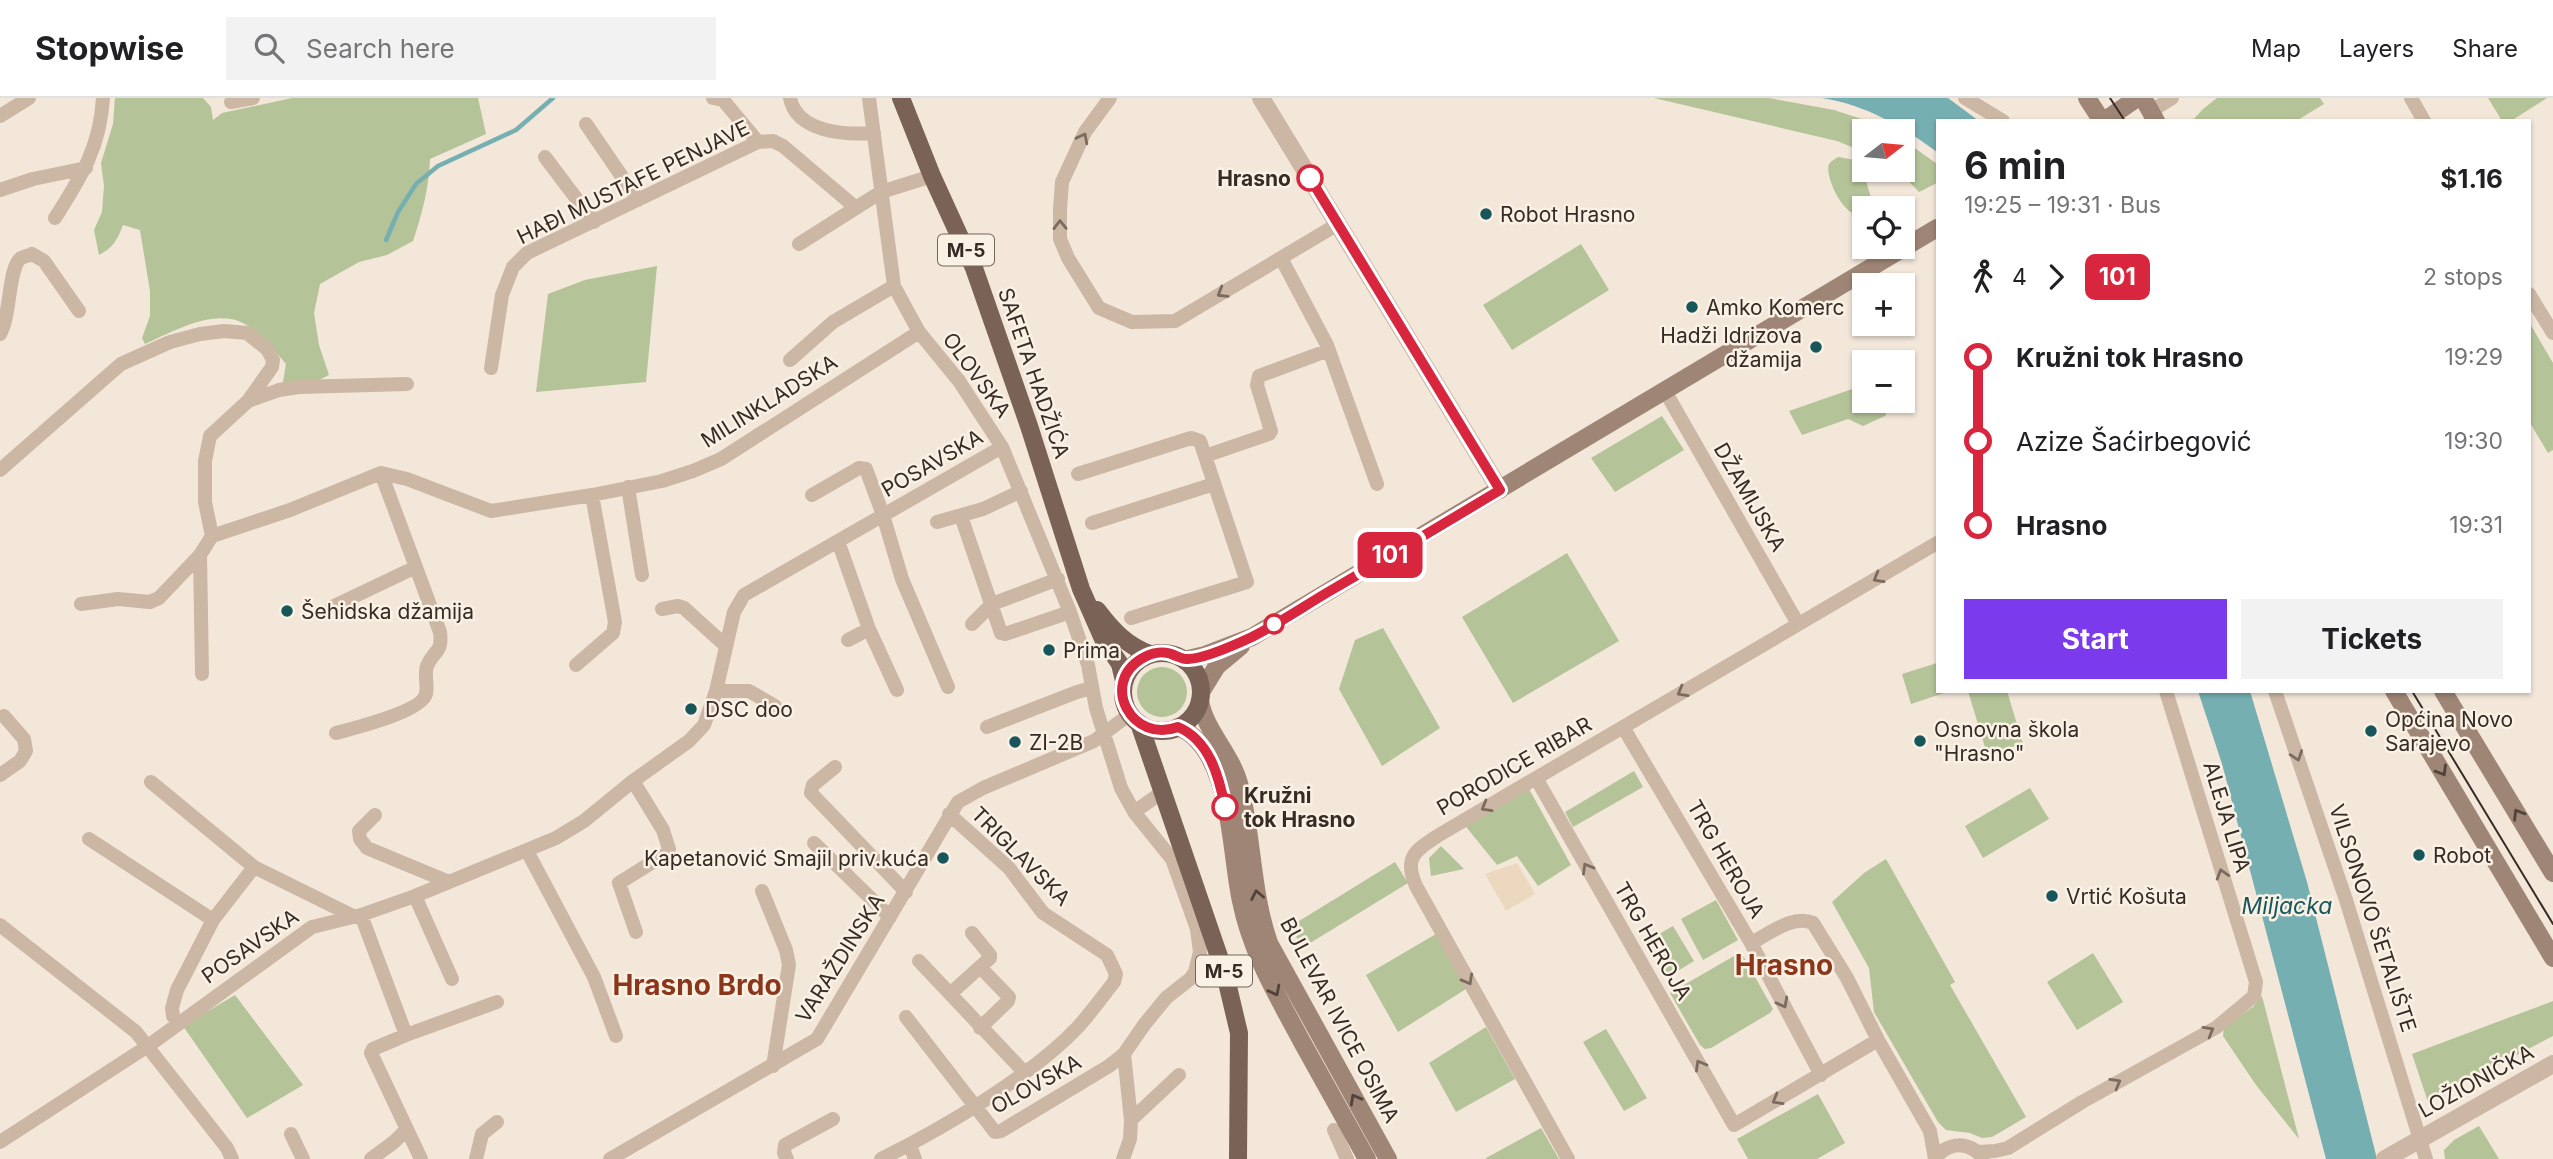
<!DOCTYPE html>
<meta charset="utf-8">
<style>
body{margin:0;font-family:Inter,sans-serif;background:#f2f2f2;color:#202124;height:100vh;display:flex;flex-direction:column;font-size:26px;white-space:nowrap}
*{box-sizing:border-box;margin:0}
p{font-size:23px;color:#757577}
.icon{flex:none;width:38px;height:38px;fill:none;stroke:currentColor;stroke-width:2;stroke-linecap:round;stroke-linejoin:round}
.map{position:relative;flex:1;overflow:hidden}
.sheet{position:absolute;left:1936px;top:21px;width:595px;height:574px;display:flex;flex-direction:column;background:#fff;border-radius:0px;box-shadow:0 2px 5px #0004}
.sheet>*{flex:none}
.badge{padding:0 14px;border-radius:10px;font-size:24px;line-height:46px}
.needle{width:46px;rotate:74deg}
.controls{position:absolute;left:1852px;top:21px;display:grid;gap:14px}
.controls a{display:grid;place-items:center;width:63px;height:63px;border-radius:0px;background:#fff;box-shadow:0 2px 5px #0004;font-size:35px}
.map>.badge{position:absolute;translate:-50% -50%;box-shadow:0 0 0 4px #fff}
.legs{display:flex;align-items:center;gap:10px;height:77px;padding:0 28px;font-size:23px}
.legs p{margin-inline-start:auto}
.overview{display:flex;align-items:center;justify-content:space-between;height:119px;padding:0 28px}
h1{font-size:38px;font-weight:700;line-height:52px}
.primary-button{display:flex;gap:14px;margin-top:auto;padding:14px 28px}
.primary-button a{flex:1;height:80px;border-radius:0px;background:#7c3aed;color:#fff;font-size:28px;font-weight:700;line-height:80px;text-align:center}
.primary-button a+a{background:#f2f2f2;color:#202124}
ul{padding:0 28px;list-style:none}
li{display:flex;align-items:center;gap:24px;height:84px;font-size:26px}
li i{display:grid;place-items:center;width:10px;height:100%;margin:0 9px;background:currentColor}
li i::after{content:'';width:18px;height:18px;margin:-9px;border:5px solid;border-radius:50%;background:#fff}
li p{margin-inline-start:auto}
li:first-child i{background:linear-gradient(#0000 50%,currentColor 0)}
li:last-child i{background:linear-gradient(currentColor 50%,#0000 0)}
header{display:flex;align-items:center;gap:42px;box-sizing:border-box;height:98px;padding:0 35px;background:#fff;border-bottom:2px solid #e0e0e0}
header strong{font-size:33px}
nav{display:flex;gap:38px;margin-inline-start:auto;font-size:24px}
.search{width:490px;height:63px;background:#f2f2f2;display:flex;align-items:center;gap:18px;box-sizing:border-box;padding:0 24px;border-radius:0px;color:#757577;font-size:26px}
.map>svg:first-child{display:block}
.green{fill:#b4c398}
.plaza{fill:#ecd8bf}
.water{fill:#76afb2}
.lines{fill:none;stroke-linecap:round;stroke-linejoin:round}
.stream{stroke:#76afb2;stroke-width:4.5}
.minor{stroke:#ccb6a4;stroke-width:14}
.tertiary{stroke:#ccb6a4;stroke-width:18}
.secondary{stroke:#9f8575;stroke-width:18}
.primary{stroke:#7a6256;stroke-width:18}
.tram{stroke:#372b26;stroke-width:2}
.oneway{stroke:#7a6a5f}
.oneway2{stroke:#51423a}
.line-1-casing{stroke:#fff;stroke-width:16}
.line-1{stroke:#d7263d;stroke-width:10}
.stop-1-dot{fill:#fff;stroke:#d7263d;stroke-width:3.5}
.poi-dot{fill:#19565b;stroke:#faf1e5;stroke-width:2.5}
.labels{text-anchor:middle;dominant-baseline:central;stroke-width:5;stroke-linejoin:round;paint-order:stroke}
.shield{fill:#faf1e5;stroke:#72665f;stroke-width:2}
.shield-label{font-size:19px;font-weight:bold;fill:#372b26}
.stop-label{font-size:21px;font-weight:bold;fill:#372b26;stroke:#faf1e5;text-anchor:end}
.street-label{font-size:21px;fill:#372b26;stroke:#faf1e5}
.poi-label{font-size:21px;fill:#372b26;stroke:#faf1e5;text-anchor:start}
.water-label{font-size:23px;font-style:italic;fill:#19565b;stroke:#faf1e5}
.district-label{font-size:28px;font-weight:bold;fill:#8b351a;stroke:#faf1e5}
</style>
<header>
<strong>Stopwise</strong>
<div class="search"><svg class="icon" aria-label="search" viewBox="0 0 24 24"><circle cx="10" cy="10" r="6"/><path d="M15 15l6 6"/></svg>Search here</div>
<nav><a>Map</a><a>Layers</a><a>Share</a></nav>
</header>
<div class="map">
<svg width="2553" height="1061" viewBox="0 0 2553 1061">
<rect width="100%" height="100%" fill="#f3e7d9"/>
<path class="green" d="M115,0H203L211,9L213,22L222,15L292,0H478L486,36L430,61C429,90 422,116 413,143L387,157L359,164L320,186L314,215L319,247L329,277L317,283L282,290L286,266C274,252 260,234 243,225C213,210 172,234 145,246L142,240L150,218V193L140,132L123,127C117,142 114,149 99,157L94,132L102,114L104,88L101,65L113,26Z
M1654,0H1769L1834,12L1886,29L1891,33H1864V54L1837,43Z
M2217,0H2320L2324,6L2296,23H2192L2203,11Z
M2488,0H2547L2511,23H2502Z
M1902,41L1937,66V85L1919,94L1898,72H1902Z
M1838,59L1856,62L1863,72L1873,107L1871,110H1864V117C1844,123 1824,77 1829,66C1831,63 1835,61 1838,59Z
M1581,146L1609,192L1512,252L1483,207Z
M657,168L646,284L536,294L548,196L585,182Z
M2529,224L2553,265V352L2548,355L2529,323Z
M1855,290L1864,292V303H1885L1889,309L1885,318L1863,328L1848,321L1802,337L1789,313Z
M1662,318L1684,352L1615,394L1591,360Z
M1567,455L1619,543L1513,605L1462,519Z
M1383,530L1440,630L1382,668L1339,591L1355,542Z
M1937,565V593H1950L1911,606L1902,576Z
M1137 594a25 25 0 1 1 50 0a25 25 0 1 1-50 0Z
M1968,593H2007L2023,646L1987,656Z
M1634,673L1643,689L1573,729L1565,714Z
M1528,689L1571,767L1538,788L1517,758L1497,767L1463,725Z
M2030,690L2049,721L1983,760L1965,728Z
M1441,748L1464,771L1431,778L1429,760Z
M1886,761L1955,884L1950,887L2026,1019L1992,1039L1982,1040L1970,1035L1946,1032L1938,1024L1874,914L1869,870L1832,804L1864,775Z
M1395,764L1408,785L1302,850L1291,828Z
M1716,802L1738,842L1703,862L1681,821Z
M1673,828L1694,863L1668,879L1647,843Z
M1436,836L1466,891L1398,934L1366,877Z
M1741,854L1773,911L1770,915L1711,950L1705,951L1700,947L1670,895Z
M2093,855L2123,904L2077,932L2047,884Z
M235,897L303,987L247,1020L183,928Z
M2262,898L2299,1041L2256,987L2223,938L2224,930L2253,909Z
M2553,903V938L2428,1004L2412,956Z
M1486,929L1515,981L1456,1014L1429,965Z
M1606,931L1647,1000L1624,1013L1583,944Z
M1818,996L1845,1045L1817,1061H1748L1737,1041Z
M2479,1028L2499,1061H2445L2444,1052L2454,1042Z
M1541,1030L1559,1061H1486V1060Z"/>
<path class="plaza" d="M1517,765L1535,796L1506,813L1485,776Z"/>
<path class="water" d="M1822,0H1948L1979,23H1937V54C1902,28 1866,7 1822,0Z
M2198,593H2250L2307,784L2377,1061H2326L2222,666Z"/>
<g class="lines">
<path class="stream" d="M386,142L398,114L416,86L438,68L516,32L553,0"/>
<path class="minor" d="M713,0L723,2L758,44
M790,0C797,35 846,37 874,35
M869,0L894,188L919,234L959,283L1002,349L1070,514L1088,567L1096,610L1121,690L1134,714L1172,761L1197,831L1200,854L1195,874L1190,881L1166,900L1144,927L1124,956L1131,1022L1130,1041L1123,1061
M1110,0L1085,34L1062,84L1060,111V141L1068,160L1099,210L1132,224L1175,223L1338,126
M1965,0L2003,23
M2411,0L2424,23
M231,4L253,0
M2151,13L2172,0
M0,18L29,0
M586,26L638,102
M545,59L594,124
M0,92L33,81L86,70
M55,120C81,79 100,50 103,0
M799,146L881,94L932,78
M1281,160L1327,247L1377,386
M2529,196L2553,235
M0,236C11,218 8,169 21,160C22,159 31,157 32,156L44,163L79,213
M790,262L833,224L894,188
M491,270L502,197L513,169L527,155L758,44L773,43L783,48L855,109
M1665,293L1798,526
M248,303L279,292L299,289L407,286
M1205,358L1269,336L1271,333L1257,287L1259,278L1329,252
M0,372L121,266L170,244L200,236L224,233L247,235L267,251L273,262L272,269L248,303L210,338L205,363V404L212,438L200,457L159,500L150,504L118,501L81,506
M1078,376L1191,340L1200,343L1247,484L1131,520
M628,389L642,477
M812,397L859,370L866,371L883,417L902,481L948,589
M961,418L1001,535L1005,536L1070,514
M937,424L983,411L1021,393
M1092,425L1214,386
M212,438L290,412L381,375L407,381L491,413L592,397L662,383L693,373L721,361L919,234
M838,443L869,531L848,542
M200,457L202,576
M332,509L416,469
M662,511L678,508L684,510L726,548
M972,526L992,506L1058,481
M869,531L897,592
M576,567L613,535L615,524L592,397
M716,593H749L775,608
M2275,593L2346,802L2426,1061
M987,629L1077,594L1092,590
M1623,629L1751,845L1821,977
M336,635C354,630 421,614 426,596C428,587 424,576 427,568C433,552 443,556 440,534L381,375
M835,669L813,687L811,695L906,794
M0,677L20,663L26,653L24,641L4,618
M1536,680L1734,1027L1878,942L1847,880L1813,825C1793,816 1769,836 1751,845
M633,683L663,732L669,751L667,755L619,785L636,834
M151,684L254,769
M1134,714L1164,693
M375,717L359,733L360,741L367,750L449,784
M89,741L213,822
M814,745L890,819
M527,753L594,879L616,938
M762,793L786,852L789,867L773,968
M415,798L452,881
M361,817L406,937
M0,827L136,934L227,1050L232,1061
M919,863L1024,974
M980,869L1009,899L1008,903L980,930
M950,896L990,860V857L972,835
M906,919L995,1034L1001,1033L1109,968L1124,956
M178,925L173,918L172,910L177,892L213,822L254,769L353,818
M1878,942L1930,1033L1935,1061
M1131,1022L1179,977
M1334,1032L1347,1061
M291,1036L303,1061
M0,1044L148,948L312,829L361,817L415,798L556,740L584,723L633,683L689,643L704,627L716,593L734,514L744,497L1002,349
M910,1047L915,1061
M1978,1054L1995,1053L2008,1050L2082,1004L2217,929L2254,898L2256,884L2166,593
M371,1061L394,1044L407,1031
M421,1061L371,955L373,951L406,937L497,904
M476,1061L482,1036L497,1024
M610,1061L817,941L958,704L983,690L1094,643L1130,616
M787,1061L784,1055L785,1047L833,1021
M881,1061C942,1031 1030,979 1077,930C1090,916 1102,899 1114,884L1116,876L1107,857L1043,815L1009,770L949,716
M1568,1061L1416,788C1403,759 1416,752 1439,737L1937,445
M1935,1061C1948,1043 1969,1043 1983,1060"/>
<path class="tertiary" d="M1261,0L1500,392
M2385,1061L2553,966"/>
<path class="secondary" d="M2087,0L2102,23
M2143,0L2156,23
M2104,23L2137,0
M1184,562L1205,557L1252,539L1937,130
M2394,593L2553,860
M2443,593L2553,775
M1201,594L1217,568L1241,548
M1200,603C1205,632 1230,654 1239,685C1253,738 1251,793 1269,845L1388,1061
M1178,629C1232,651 1230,754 1241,803C1251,854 1278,899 1302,944C1324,983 1345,1022 1367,1061"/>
<path class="primary" d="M901,0L932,78L974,170L1029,328L1081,491L1103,541L1120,566L1124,583
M1097,512C1112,532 1127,548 1150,556
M1123 594a39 39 0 1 1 78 0a39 39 0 1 1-78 0Z
M1139,625L1225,876L1239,935L1238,1061"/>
<path class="tram" d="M2110,0L2125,23
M2412,593L2553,826"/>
</g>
<defs><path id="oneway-chevron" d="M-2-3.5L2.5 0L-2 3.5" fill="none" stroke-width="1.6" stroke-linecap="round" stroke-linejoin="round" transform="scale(1.75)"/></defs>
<g class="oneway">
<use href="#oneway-chevron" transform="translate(1083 40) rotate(-63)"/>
<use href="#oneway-chevron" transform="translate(1060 127) rotate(-91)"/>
<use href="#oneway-chevron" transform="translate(1222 195) rotate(149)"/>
<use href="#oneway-chevron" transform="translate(1878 480) rotate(150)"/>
<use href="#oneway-chevron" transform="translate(1682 594) rotate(150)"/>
<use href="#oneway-chevron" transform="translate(2297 658) rotate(71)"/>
<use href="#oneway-chevron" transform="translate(1486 709) rotate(150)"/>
<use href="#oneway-chevron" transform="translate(1587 770) rotate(-120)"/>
<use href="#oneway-chevron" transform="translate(2222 776) rotate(-107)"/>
<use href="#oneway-chevron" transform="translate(1468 882) rotate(61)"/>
<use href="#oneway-chevron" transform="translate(1783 905) rotate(62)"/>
<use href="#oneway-chevron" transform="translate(2209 933) rotate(-30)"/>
<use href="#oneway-chevron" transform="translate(1700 967) rotate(-120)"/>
<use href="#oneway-chevron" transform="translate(2116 985) rotate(-30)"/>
<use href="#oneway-chevron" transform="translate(1777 1002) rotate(150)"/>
</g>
<g class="oneway2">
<use href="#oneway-chevron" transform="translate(2442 673) rotate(59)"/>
<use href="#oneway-chevron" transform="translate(2518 716) rotate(-121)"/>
<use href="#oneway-chevron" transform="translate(1257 797) rotate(-101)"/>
<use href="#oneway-chevron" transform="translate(1275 893) rotate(63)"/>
<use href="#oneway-chevron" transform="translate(1355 1001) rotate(-119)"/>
</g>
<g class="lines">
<defs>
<path id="line-1" d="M1225,709C1219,678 1209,642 1178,629C1132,646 1100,586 1141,561C1152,554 1165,552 1176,558C1180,559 1182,561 1186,561C1203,562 1237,546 1252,539C1280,525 1307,506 1335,490C1390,458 1445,425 1500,392L1310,80"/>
</defs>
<use href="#line-1" class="line-1-casing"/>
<use href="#line-1" class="line-1"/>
</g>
<g class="stop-1-dot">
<circle cx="1310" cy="80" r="12"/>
<circle cx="1274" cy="526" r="9"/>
<circle cx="1225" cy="709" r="12"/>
</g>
<g class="poi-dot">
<circle cx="1486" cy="116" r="7"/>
<circle cx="1692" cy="209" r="7"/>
<circle cx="1816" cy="249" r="7"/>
<circle cx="287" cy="513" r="7"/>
<circle cx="1049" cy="552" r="7"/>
<circle cx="691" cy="611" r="7"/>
<circle cx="2371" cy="633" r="7"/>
<circle cx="1920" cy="643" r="7"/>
<circle cx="1015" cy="644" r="7"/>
<circle cx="2419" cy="757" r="7"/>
<circle cx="943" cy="760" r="7"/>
<circle cx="2052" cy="798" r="7"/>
</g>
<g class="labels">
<g class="shield">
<rect x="938" y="136.5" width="56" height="31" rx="5"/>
<rect x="1196" y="857.5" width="56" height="31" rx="5"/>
</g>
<g class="shield-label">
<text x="966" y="152">M-5</text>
<text x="1224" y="873">M-5</text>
</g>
<g class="stop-label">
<text x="1291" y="80">Hrasno</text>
<text x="1244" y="697" text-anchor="start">Kružni<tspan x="1244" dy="24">tok Hrasno</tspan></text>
</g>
<g class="street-label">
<text transform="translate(633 84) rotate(-26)">HAĐI MUSTAFE PENJAVE</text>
<text transform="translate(1034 275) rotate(71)">SAFETA HADŽIĆA</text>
<text transform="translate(977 277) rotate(54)">OLOVSKA</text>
<text transform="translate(769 303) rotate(-32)">MILINKLADSKA</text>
<text transform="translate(932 365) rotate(-30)">POSAVSKA</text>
<text transform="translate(1750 399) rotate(60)">DŽAMIJSKA</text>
<text transform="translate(1514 668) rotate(-30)">PORODICE RIBAR</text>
<text transform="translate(2227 719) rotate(73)">ALEJA LIPA</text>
<text transform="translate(1021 758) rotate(45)">TRIGLAVSKA</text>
<text transform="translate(1726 761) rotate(60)">TRG HEROJA</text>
<text transform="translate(2373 820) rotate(72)">VILSONOVO ŠETALIŠTE</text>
<text transform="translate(1653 843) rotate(60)">TRG HEROJA</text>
<text transform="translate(250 848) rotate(-35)">POSAVSKA</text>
<text transform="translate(840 860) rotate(-58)">VARAŽDINSKA</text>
<text transform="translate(1340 922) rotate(62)">BULEVAR IVICE OSIMA</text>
<text transform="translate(2476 983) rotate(-29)">LOŽIONIČKA</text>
<text transform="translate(1036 986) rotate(-29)">OLOVSKA</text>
</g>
<g class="poi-label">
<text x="1500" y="116">Robot Hrasno</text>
<text x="1706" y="209">Amko Komerc</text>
<text x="1802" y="237" text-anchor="end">Hadži Idrizova<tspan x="1802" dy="24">džamija</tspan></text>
<text x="301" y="513">Šehidska džamija</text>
<text x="1063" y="552">Prima</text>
<text x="705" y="611">DSC doo</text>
<text x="2385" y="621">Općina Novo<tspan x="2385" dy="24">Sarajevo</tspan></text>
<text x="1934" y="631">Osnovna škola<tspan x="1934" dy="24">"Hrasno"</tspan></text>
<text x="1029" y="644">ZI-2B</text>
<text x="2433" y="757">Robot</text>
<text x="929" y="760" text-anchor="end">Kapetanović Smajil priv.kuća</text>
<text x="2066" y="798">Vrtić Košuta</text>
</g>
<g class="water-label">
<text x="2287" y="808">Miljacka</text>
</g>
<g class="district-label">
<text x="1784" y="867">Hrasno</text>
<text x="697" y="887">Hrasno Brdo</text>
</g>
</g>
</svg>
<div class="controls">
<a><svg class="needle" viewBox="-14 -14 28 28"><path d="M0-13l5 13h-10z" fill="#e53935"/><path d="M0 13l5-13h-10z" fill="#757577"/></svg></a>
<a><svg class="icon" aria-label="locate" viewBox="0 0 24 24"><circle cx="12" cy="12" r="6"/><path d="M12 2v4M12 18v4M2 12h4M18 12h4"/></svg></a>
<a>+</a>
<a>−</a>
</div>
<b class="badge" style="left:1390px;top:457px;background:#d7263d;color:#fff">101</b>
<section class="sheet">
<div class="overview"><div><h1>6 min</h1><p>19:25 – 19:31 · Bus</p></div><b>$1.16</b></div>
<div class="legs"><svg class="icon" aria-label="walk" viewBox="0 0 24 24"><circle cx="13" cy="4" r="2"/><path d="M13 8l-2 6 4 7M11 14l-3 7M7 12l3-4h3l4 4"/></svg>4<svg class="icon" aria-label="forward" viewBox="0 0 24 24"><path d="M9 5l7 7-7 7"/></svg><b class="badge" style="background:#d7263d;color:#fff">101</b><p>2 stops</p></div>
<ul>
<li><i style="color:#d7263d"></i><b>Kružni tok Hrasno</b><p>19:29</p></li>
<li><i style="color:#d7263d"></i><span>Azize Šaćirbegović</span><p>19:30</p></li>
<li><i style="color:#d7263d"></i><b>Hrasno</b><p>19:31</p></li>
</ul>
<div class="primary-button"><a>Start</a><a>Tickets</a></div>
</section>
</div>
